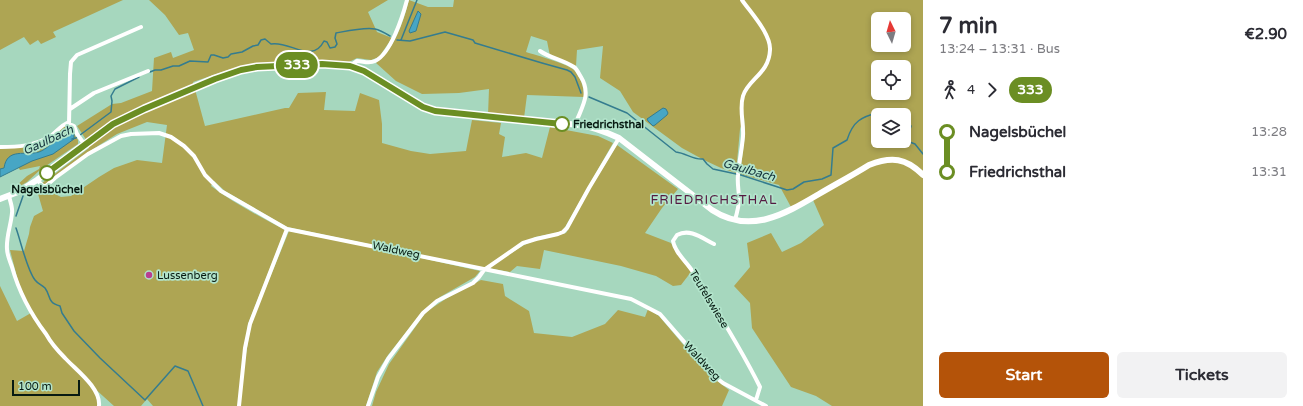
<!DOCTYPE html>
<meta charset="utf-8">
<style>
body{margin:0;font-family:"Varela Round",sans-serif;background:#f2f2f3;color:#2b2b33;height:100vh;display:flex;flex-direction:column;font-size:15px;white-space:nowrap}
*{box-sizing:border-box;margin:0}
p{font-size:13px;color:#7c7c81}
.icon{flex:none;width:22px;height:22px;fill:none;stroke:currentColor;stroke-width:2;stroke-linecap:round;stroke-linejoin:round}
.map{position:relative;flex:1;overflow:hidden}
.panel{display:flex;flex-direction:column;background:#fff;width:380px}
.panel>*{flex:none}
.badge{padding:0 8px;border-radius:13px;font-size:14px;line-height:26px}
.needle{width:26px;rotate:355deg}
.fabs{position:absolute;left:871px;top:12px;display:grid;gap:8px}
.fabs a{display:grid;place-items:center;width:40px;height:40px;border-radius:6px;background:#fff;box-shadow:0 2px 6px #0003;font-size:20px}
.scale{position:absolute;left:12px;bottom:10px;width:68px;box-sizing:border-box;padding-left:4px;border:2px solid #071a12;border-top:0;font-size:11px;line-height:14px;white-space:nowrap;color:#071a12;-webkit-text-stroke:3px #b2e4cb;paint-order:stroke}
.map>.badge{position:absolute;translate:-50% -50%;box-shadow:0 0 0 2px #fff}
.legs{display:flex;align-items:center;gap:6px;height:44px;padding:0 16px;font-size:13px}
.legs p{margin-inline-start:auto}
.summary{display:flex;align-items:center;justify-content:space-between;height:68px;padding:0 16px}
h1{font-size:22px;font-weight:700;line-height:30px}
.button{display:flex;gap:8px;margin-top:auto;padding:8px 16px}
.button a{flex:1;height:46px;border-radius:6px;background:#b45309;color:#fff;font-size:16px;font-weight:700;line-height:46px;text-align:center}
.button a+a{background:#f2f2f3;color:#2b2b33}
ul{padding:0 16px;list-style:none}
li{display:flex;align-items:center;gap:14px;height:40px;font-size:15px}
li i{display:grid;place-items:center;width:6px;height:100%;margin:0 5px;background:currentColor}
li i::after{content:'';width:10px;height:10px;margin:-5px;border:3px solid;border-radius:50%;background:#fff}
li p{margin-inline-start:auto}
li:first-child i{background:linear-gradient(#0000 50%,currentColor 0)}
li:last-child i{background:linear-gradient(currentColor 50%,#0000 0)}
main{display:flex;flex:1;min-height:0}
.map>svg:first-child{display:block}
.green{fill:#aea553;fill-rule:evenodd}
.water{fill:#47a6c5;stroke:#347c8f}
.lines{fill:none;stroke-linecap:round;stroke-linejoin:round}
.stream{stroke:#347c8f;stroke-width:1.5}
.street{stroke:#fff;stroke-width:4}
.secondary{stroke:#fff;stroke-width:6}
.line-1-casing{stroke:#fff;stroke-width:9}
.line-1{stroke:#6b8e23;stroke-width:6}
.stop-1-dot{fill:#fff;stroke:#6b8e23;stroke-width:2}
.poi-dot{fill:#b83e91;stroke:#b2e4cb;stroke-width:1.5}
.labels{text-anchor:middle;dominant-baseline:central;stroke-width:3.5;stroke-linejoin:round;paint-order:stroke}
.stop-label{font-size:11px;font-weight:bold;fill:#071a12;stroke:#b2e4cb;text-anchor:start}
.street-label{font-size:11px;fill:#071a12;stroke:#b2e4cb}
.poi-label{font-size:11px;fill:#071a12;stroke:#b2e4cb;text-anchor:start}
.water-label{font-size:12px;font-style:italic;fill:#14313b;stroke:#b2e4cb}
.quarter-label{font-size:13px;letter-spacing:1px;fill:#541941;stroke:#b2e4cb}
</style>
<main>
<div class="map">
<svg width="923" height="406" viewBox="0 0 923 406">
<rect width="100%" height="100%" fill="#a6d7be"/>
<path class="green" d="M0,0H123L53,32L56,37L41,44L38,40L30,45L24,37L0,50Z
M149,0H388L368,12L377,32L392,38L379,57L371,60L357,58L347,63L332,61L253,65L228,70L193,82L205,126L285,108H289L298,93L326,92L324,110L355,111L360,93L379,100L382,124V143L411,151L430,154L466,151L472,120L501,123L499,134L505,137L502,157L526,153L542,158L550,127L598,136L613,143L564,229L561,232L535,237L484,268L287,227L225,191L214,181L211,186C234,203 260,217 285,230L248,324L238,406H153L147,399L141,406H114L93,387L99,406H0V286L17,321L31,313L18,281L10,250L24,251L29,234L30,227L34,216L43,211L36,187L44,189L49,188L53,193L61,197L71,196L99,177L114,168L137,160L162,163L167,125L147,122L117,134L90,151L48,183L44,184L42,183L56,173L89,148L85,138L77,126L112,104L121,103L152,91L154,58L171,52L173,58L194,50L188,33L179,35L165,15Z
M409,0L428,7H453L454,0H923V406H832L816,396L791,387L752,328L750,303L734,286L750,267L747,243L771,233L782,252L801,243L824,225L813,200L791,207L779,185L740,174L745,135L744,117L740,129L736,173L721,168L704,160L682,148L633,112L620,91L600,78L603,46L577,50L576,66L550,56L547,41L531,36L526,52C536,55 568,64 574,70C581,78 584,87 584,97L527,95L524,118L488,115L489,89L459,93L422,94L396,81L376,63C395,48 403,23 409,0ZM878,19H904V45H878ZM878,67H904V93H878ZM878,115H904V141H878Z
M66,125L71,126L74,134L78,140V144L40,170L27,182L15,189V187L27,176L39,169L40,166L20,170L18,167L74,139V134L70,131L40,152L19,153L4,168L0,169V149L31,146L51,137Z
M617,145L678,189L662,208L645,233L671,243L676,252L691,272L681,285L673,286L656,276L621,266L544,250L540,269L517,266L510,272L488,268L524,245L536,240L566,233L590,189Z
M289,231L385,250L480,271L475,277L440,297L422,312L388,355L377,372L366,406H240L244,366L251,324Z
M481,280L503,284L505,296L529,311L534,333L572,337L605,324L618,310L645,317L648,309L659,316L708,374L729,390L722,406H372L376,392L389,364L426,312L447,298Z"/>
<path class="water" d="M418,11L421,14L416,31L410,33L409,31Z
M663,108L666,109L668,113L667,115L655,125L653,126L648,121L647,119Z
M71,131L74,134V139L53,154L32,161L0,177V169L4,168C7,147 26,156 39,152C47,149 53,142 60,137C63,135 67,133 71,131Z"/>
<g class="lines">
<path class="stream" d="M397,40L410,41L445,32L473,40L475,43L542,63L567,70L571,72L575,77L581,93
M401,40L417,0
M150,72L155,70H161L173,66H179L190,61L208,62L211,55H214L223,58L228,57L231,54L242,52L253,46L258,45L261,40L265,39L271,44C289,40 312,65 324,41L327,42L330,48L335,47L337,44L335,38L336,33C347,31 365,27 375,29C380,30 385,33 390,36
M589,97L627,113L676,152C686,153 693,160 703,159L707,164L713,169L741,175L787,190L793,189L804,182L822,179L831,175L833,148L847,140C853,121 861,117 880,112L882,115
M897,115L899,112H902V115
M904,122L909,124L911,126L908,136L905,137L907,141L915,144L923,154
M72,139L76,138L111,112L112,101L111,96L115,89L139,77
M16,216L23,196
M16,228C21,242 27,270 35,280C38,284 42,285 45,288C51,296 47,303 60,306L62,313L74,331L100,358L145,400L175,366L188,371L203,406"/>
<path class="street" d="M540,51C550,58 563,60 574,67C577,69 579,74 581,77C592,95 581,108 575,125
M350,66L357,61C363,61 369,64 375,61C391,54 403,15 407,0
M70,109L94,93L148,71
M69,124L70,74L71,62L77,55L141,27
M0,147C18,147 34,146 49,137C56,133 60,126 67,123L74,126L77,134L85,145
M37,180L43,186H46L55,178L88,154L121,136L131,134L159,133L171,137L184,146L194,156L205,175L221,191L287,229L631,299L660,314L713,375L723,383L766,406
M9,196C10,201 13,208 12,213C11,225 6,237 7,249C7,255 10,261 12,267C19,292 30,313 46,334C51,343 58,351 65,358C76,370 101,388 99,406
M735,220C737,213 739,206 739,199C739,191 737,183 738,175C739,162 742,149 743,136C744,123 739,109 743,96C748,79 769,74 770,50C771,34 751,13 742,0
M714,244C702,238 690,228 677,235L673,241C675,253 687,262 693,272C716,309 741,348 760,387L756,400
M239,406L245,348L250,324L287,229
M368,406L378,377L388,359L423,313L437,301L473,283L479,277L484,270L523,243L536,239L558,234L563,232L567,228L589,188L619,138"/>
<path class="secondary" d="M0,199L18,192L37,180L113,124L144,109L215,79L241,70L257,67L309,65H335L350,66L371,75L416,103L435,111L579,125C594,127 606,132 619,138L712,210C750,235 785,214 819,194C836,184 853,175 869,165C892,156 906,158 923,175"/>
</g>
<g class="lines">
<defs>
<path id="line-1" d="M47,173L113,124L144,109L215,79L241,70L257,67L322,64L350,66L364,71L423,107L435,111L562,124"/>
</defs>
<use href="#line-1" class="line-1-casing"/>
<use href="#line-1" class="line-1"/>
</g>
<g class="stop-1-dot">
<circle cx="562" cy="124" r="7"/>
<circle cx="47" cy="173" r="7"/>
</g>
<circle class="poi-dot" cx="149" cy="275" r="4"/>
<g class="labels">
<g class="stop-label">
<text x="573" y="124">Friedrichsthal</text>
<text x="47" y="189" text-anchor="middle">Nagelsbüchel</text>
</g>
<g class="street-label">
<text transform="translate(396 250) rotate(12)">Waldweg</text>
<text transform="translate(709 299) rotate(59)">Teufelswiese</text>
<text transform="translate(702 361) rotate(47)">Waldweg</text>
</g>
<g class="poi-label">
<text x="157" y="275">Lussenberg</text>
</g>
<g class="water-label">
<text transform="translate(48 140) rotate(-25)">Gaulbach</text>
<text transform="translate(749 170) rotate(16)">Gaulbach</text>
</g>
<g class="quarter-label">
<text x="714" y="200">FRIEDRICHSTHAL</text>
</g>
</g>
</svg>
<div class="fabs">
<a><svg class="needle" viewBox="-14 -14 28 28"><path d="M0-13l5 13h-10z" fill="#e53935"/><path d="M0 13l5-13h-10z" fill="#7c7c81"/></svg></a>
<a><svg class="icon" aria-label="locate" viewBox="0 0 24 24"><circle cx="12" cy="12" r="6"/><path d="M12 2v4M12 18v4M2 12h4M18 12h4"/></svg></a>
<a><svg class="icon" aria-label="layers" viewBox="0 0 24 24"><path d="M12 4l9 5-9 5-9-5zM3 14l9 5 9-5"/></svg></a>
</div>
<div class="scale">100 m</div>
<b class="badge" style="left:297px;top:65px;background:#6b8e23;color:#fff">333</b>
</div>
<section class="panel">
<div class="summary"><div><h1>7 min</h1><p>13:24 – 13:31 · Bus</p></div><b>€2.90</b></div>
<div class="legs"><svg class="icon" aria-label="walk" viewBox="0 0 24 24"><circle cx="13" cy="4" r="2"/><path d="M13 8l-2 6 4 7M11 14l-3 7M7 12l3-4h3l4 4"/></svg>4<svg class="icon" aria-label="forward" viewBox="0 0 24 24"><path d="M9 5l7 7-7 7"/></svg><b class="badge" style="background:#6b8e23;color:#fff">333</b></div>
<ul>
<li><i style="color:#6b8e23"></i><b>Nagelsbüchel</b><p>13:28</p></li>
<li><i style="color:#6b8e23"></i><b>Friedrichsthal</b><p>13:31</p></li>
</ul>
<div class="button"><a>Start</a><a>Tickets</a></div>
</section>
</main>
